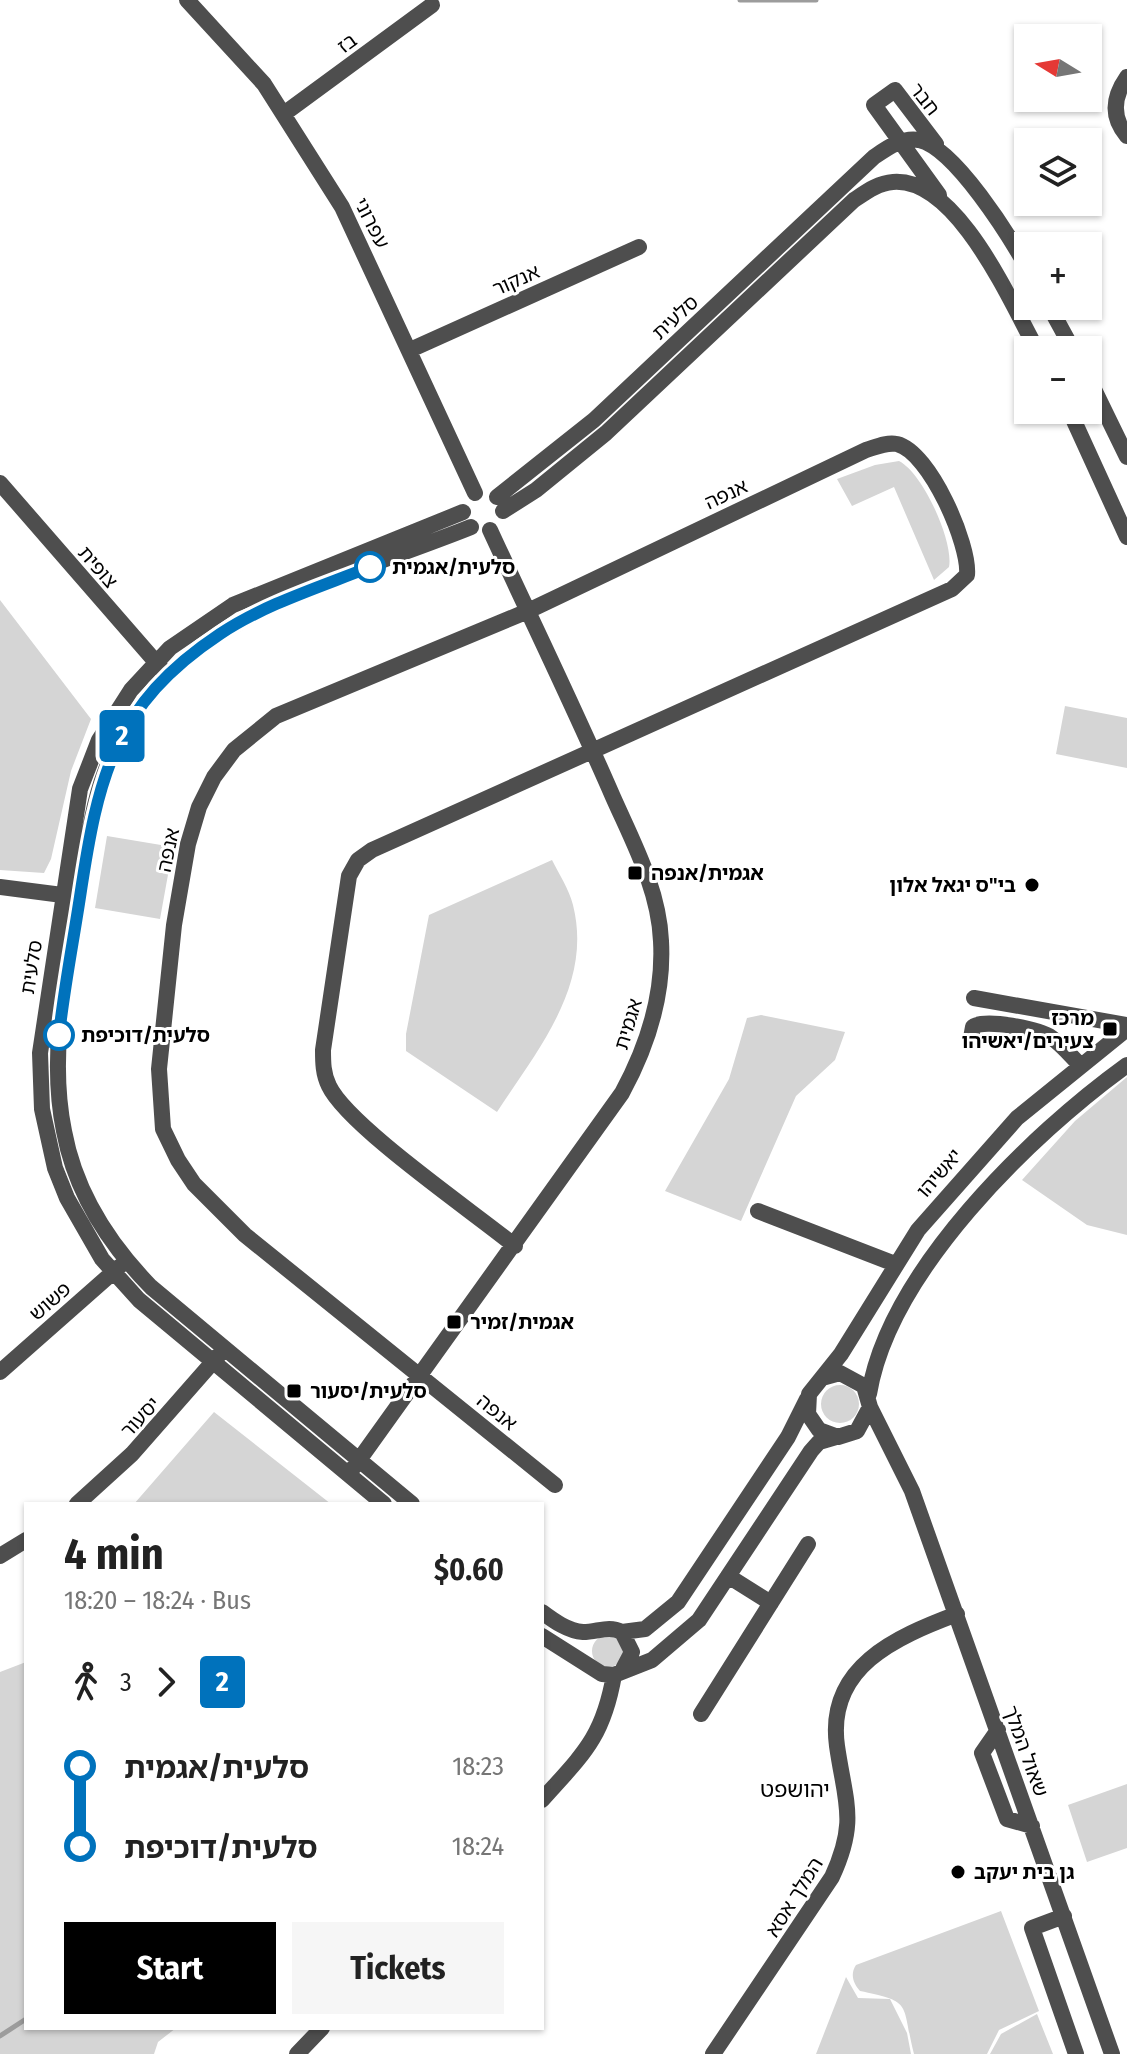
<!DOCTYPE html>
<meta charset="utf-8">
<style>
body{margin:0;font-family:"Fira Sans Condensed","Noto Sans Hebrew",sans-serif;background:#f6f6f6;color:#222;height:100vh;display:flex;flex-direction:column;font-size:30px;white-space:nowrap}
*{box-sizing:border-box;margin:0}
p{font-size:26px;color:#767676}
.icon{flex:none;width:44px;height:44px;fill:none;stroke:currentColor;stroke-width:2;stroke-linecap:round;stroke-linejoin:round}
.map{position:relative;flex:1;overflow:hidden}
.details{position:absolute;left:24px;top:1502px;width:520px;height:528px;display:flex;flex-direction:column;background:#fff;border-radius:0px;box-shadow:0 2px 6px #0004}
.details>*{flex:none}
.badge{padding:0 16px;border-radius:6px;font-size:28px;line-height:52px}
.needle{width:52px;rotate:281deg}
.fabs{position:absolute;left:1014px;top:24px;display:grid;gap:16px}
.fabs a{display:grid;place-items:center;width:88px;height:88px;border-radius:0px;background:#fff;box-shadow:0 2px 6px #0004;font-size:40px}
.map>.badge{position:absolute;translate:-50% -50%;box-shadow:0 0 0 4px #fff}
.legs{display:flex;align-items:center;gap:12px;height:88px;padding:0 40px;font-size:26px}
.legs p{margin-inline-start:auto}
.summary{display:flex;align-items:center;justify-content:space-between;height:136px;padding:0 40px}
h1{font-size:44px;font-weight:700;line-height:60px}
.cta{display:flex;gap:16px;margin-top:auto;padding:16px 40px}
.cta a{flex:1;height:92px;border-radius:0px;background:#000;color:#fff;font-size:32px;font-weight:700;line-height:92px;text-align:center}
.cta a+a{background:#f6f6f6;color:#222}
ul{padding:0 40px;list-style:none}
li{display:flex;align-items:center;gap:28px;height:80px;font-size:30px}
li i{display:grid;place-items:center;width:12px;height:100%;margin:0 10px;background:currentColor}
li i::after{content:'';width:20px;height:20px;margin:-10px;border:6px solid;border-radius:50%;background:#fff}
li p{margin-inline-start:auto}
li:first-child i{background:linear-gradient(#0000 50%,currentColor 0)}
li:last-child i{background:linear-gradient(currentColor 50%,#0000 0)}
.map>svg:first-child{display:block}
.green{fill:#d5d5d5}
.lines{fill:none;stroke-linecap:round;stroke-linejoin:round}
.stream{stroke:#9c9c9c;stroke-width:5}
.minor{stroke:#4e4e4e;stroke-width:16}
.line-1-casing{stroke:#fff;stroke-width:18}
.line-1{stroke:#0072bc;stroke-width:12}
.stop-1-dot{fill:#fff;stroke:#0072bc;stroke-width:4}
.poi-dot{fill:#000;stroke:#fff;stroke-width:3}
.labels{text-anchor:middle;dominant-baseline:central;stroke-width:6;stroke-linejoin:round;paint-order:stroke}
.street-label{font-size:20px;fill:#000;stroke:#fff}
.stop-label{font-size:20px;font-weight:bold;fill:#000;stroke:#fff;text-anchor:start}
.poi-label{font-size:20px;font-weight:bold;fill:#000;stroke:#fff;text-anchor:start}
.neighbourhood-label{font-size:22px;fill:#000;stroke:#fff}
</style>
<div class="map">
<svg width="1127" height="2054" viewBox="0 0 1127 2054">
<rect width="100%" height="100%" fill="#fff"/>
<path class="green" d="M899,461C923,473 954,542 949,567L934,580L894,487L852,506L837,479L875,465Z
M0,600L91,719L71,771L51,859L44,873L0,870Z
M1065,706L1127,718V768L1056,754Z
M107,836L173,847L160,919L95,908Z
M552,860C559,874 569,889 573,905C593,985 538,1049 497,1112L406,1051V1034L429,915Z
M761,1015L845,1032L835,1060L796,1096L741,1221L665,1191L729,1079L747,1018Z
M1127,1077V1235L1087,1225L1022,1180L1075,1121Z
M821 1404a19 19 0 1 1 38 0a19 19 0 1 1-38 0Z
M214,1412L331,1504H134Z
M592 1651a16 16 0 1 1 32 0a16 16 0 1 1-32 0Z
M26,1662V2028H176L158,2042L154,2054H0V1672Z
M1127,1784V1848L1087,1862L1068,1805Z
M1001,1911L1039,2011L999,2030L987,2054H914C901,2003 914,2002 860,1991C853,1983 850,1974 856,1965Z
M846,1977L858,1998L890,1999L907,2033L911,2054H816Z
M1037,2014L1053,2054H990L1001,2034Z"/>
<g class="lines">
<path class="stream" d="M740,0H816
M0,2036L26,2019"/>
<path class="minor" d="M187,0L264,84L342,207L475,493
M1127,77C1113,97 1111,117 1127,136
M285,113L432,5
M936,144L895,90L874,105L939,195
M1049,306L1073,350
M410,350L639,247
M1088,377L1127,457
M1069,410L1127,537
M0,483L161,668
M497,497L594,420L874,157C887,148 902,137 919,140C955,148 1010,237 1028,269
M503,511L536,490L606,433L854,200C866,192 878,183 893,182C957,177 1011,303 1037,350
M0,887L70,896
M974,998L1127,1025
M971,1038L973,1027C984,1018 1039,1029 1052,1038C1062,1045 1071,1056 1080,1065
M758,1211L895,1264
M515,1246C475,1213 348,1126 329,1086C323,1074 323,1062 323,1050L349,876L358,860L372,850L952,589L967,575C970,545 930,452 897,444C886,442 876,447 866,450L528,611L276,716L234,750L214,777L199,807L188,844L174,925L159,1069L163,1129L178,1160L194,1184L245,1235L555,1485
M0,1372L119,1267
M822,1378L840,1373L864,1386L870,1407L857,1431L838,1437L819,1430L808,1414L809,1394L841,1354L918,1230L1017,1118L1127,1029
M869,1394C889,1272 1030,1135 1127,1065
M870,1407L912,1491L1112,2054
M354,1467L622,1093C647,1047 664,994 661,941C659,890 633,842 613,797C574,707 531,619 490,530
M77,1504L132,1454L219,1355
M384,1504L139,1300L102,1259L67,1198L55,1168L42,1109L40,1053L80,789L99,740L131,690L170,648L233,605L463,512
M412,1504L151,1287C109,1244 75,1191 64,1131C48,1053 67,973 80,896C87,854 90,811 105,772C121,731 148,691 181,663C255,598 379,564 471,527
M0,1556L26,1540
M728,1576L771,1603
M542,1612C554,1621 568,1631 583,1632C598,1632 608,1625 622,1632L632,1652L622,1671
M622,1632L645,1629L678,1602L788,1437L807,1399
M542,1636L602,1674L614,1675L652,1660L699,1620L811,1451L819,1442L836,1437
M701,1714L808,1544
M998,1730L982,1753L1007,1819L1032,1826
M542,1800C583,1754 603,1738 614,1675
M1064,1916L1032,1928L1076,2054
M297,2054L322,2028
M713,2054L832,1877C858,1821 845,1802 837,1746C826,1667 896,1637 957,1614"/>
</g>
<g class="lines">
<defs>
<path id="line-1" d="M59,1035C64,989 73,943 80,897C98,778 113,705 220,634C265,604 320,587 370,567"/>
</defs>
<use href="#line-1" class="line-1-casing"/>
<use href="#line-1" class="line-1"/>
</g>
<g class="stop-1-dot">
<circle cx="370" cy="567" r="14"/>
<circle cx="59" cy="1035" r="14"/>
</g>
<g class="poi-dot">
<rect x="627" y="865" width="16" height="16" rx="4"/>
<circle cx="1032" cy="885" r="8"/>
<rect x="1102" y="1021" width="16" height="16" rx="4"/>
<rect x="446" y="1314" width="16" height="16" rx="4"/>
<rect x="286" y="1383" width="16" height="16" rx="4"/>
<circle cx="958" cy="1872" r="8"/>
</g>
<g class="labels">
<g class="street-label">
<text transform="translate(347 43) rotate(-36)">בז</text>
<text transform="translate(925 99) rotate(52)">חבר</text>
<text transform="translate(372 223) rotate(63)">עפרוני</text>
<text transform="translate(516 280) rotate(-24)">אנקור</text>
<text transform="translate(675 317) rotate(-43)">סלעית</text>
<text transform="translate(726 494) rotate(-25)">אנפה</text>
<text transform="translate(98 567) rotate(49)">צופית</text>
<text transform="translate(168 850) rotate(-78)">אנפה</text>
<text transform="translate(31 967) rotate(-81)">סלעית</text>
<text transform="translate(628 1024) rotate(-73)">אגמית</text>
<text transform="translate(939 1173) rotate(-49)">יאשיהו</text>
<text transform="translate(50 1301) rotate(-41)">פשוש</text>
<text transform="translate(497 1412) rotate(39)">אנפה</text>
<text transform="translate(140 1417) rotate(-47)">יסעור</text>
<text transform="translate(1026 1751) rotate(70)">שאול המלך</text>
<text transform="translate(794 1897) rotate(-58)">המלך אסא</text>
</g>
<g class="stop-label">
<text x="392" y="567">סלעית/אגמית</text>
<text x="81" y="1035">סלעית/דוכיפת</text>
</g>
<g class="poi-label">
<text x="651" y="873">אגמית/אנפה</text>
<text x="1016" y="885" text-anchor="end">בי"ס יגאל אלון</text>
<text x="1094" y="1018" text-anchor="end">מרכז<tspan x="1094" dy="23">צעירים/יאשיהו</tspan></text>
<text x="470" y="1322">אגמית/זמיר</text>
<text x="310" y="1391">סלעית/יסעור</text>
<text x="974" y="1872">גן בית יעקב</text>
</g>
<g class="neighbourhood-label">
<text x="795" y="1789">יהושפט</text>
</g>
</g>
</svg>
<div class="fabs">
<a><svg class="needle" viewBox="-14 -14 28 28"><path d="M0-13l5 13h-10z" fill="#e53935"/><path d="M0 13l5-13h-10z" fill="#767676"/></svg></a>
<a><svg class="icon" aria-label="layers" viewBox="0 0 24 24"><path d="M12 4l9 5-9 5-9-5zM3 14l9 5 9-5"/></svg></a>
<a>+</a>
<a>−</a>
</div>
<b class="badge" style="left:122px;top:736px;background:#0072bc;color:#fff">2</b>
<section class="details">
<div class="summary"><div><h1>4 min</h1><p>18:20 – 18:24 · Bus</p></div><b>$0.60</b></div>
<div class="legs"><svg class="icon" aria-label="walk" viewBox="0 0 24 24"><circle cx="13" cy="4" r="2"/><path d="M13 8l-2 6 4 7M11 14l-3 7M7 12l3-4h3l4 4"/></svg>3<svg class="icon" aria-label="forward" viewBox="0 0 24 24"><path d="M9 5l7 7-7 7"/></svg><b class="badge" style="background:#0072bc;color:#fff">2</b></div>
<ul>
<li><i style="color:#0072bc"></i><b>סלעית/אגמית</b><p>18:23</p></li>
<li><i style="color:#0072bc"></i><b>סלעית/דוכיפת</b><p>18:24</p></li>
</ul>
<div class="cta"><a>Start</a><a>Tickets</a></div>
</section>
</div>
